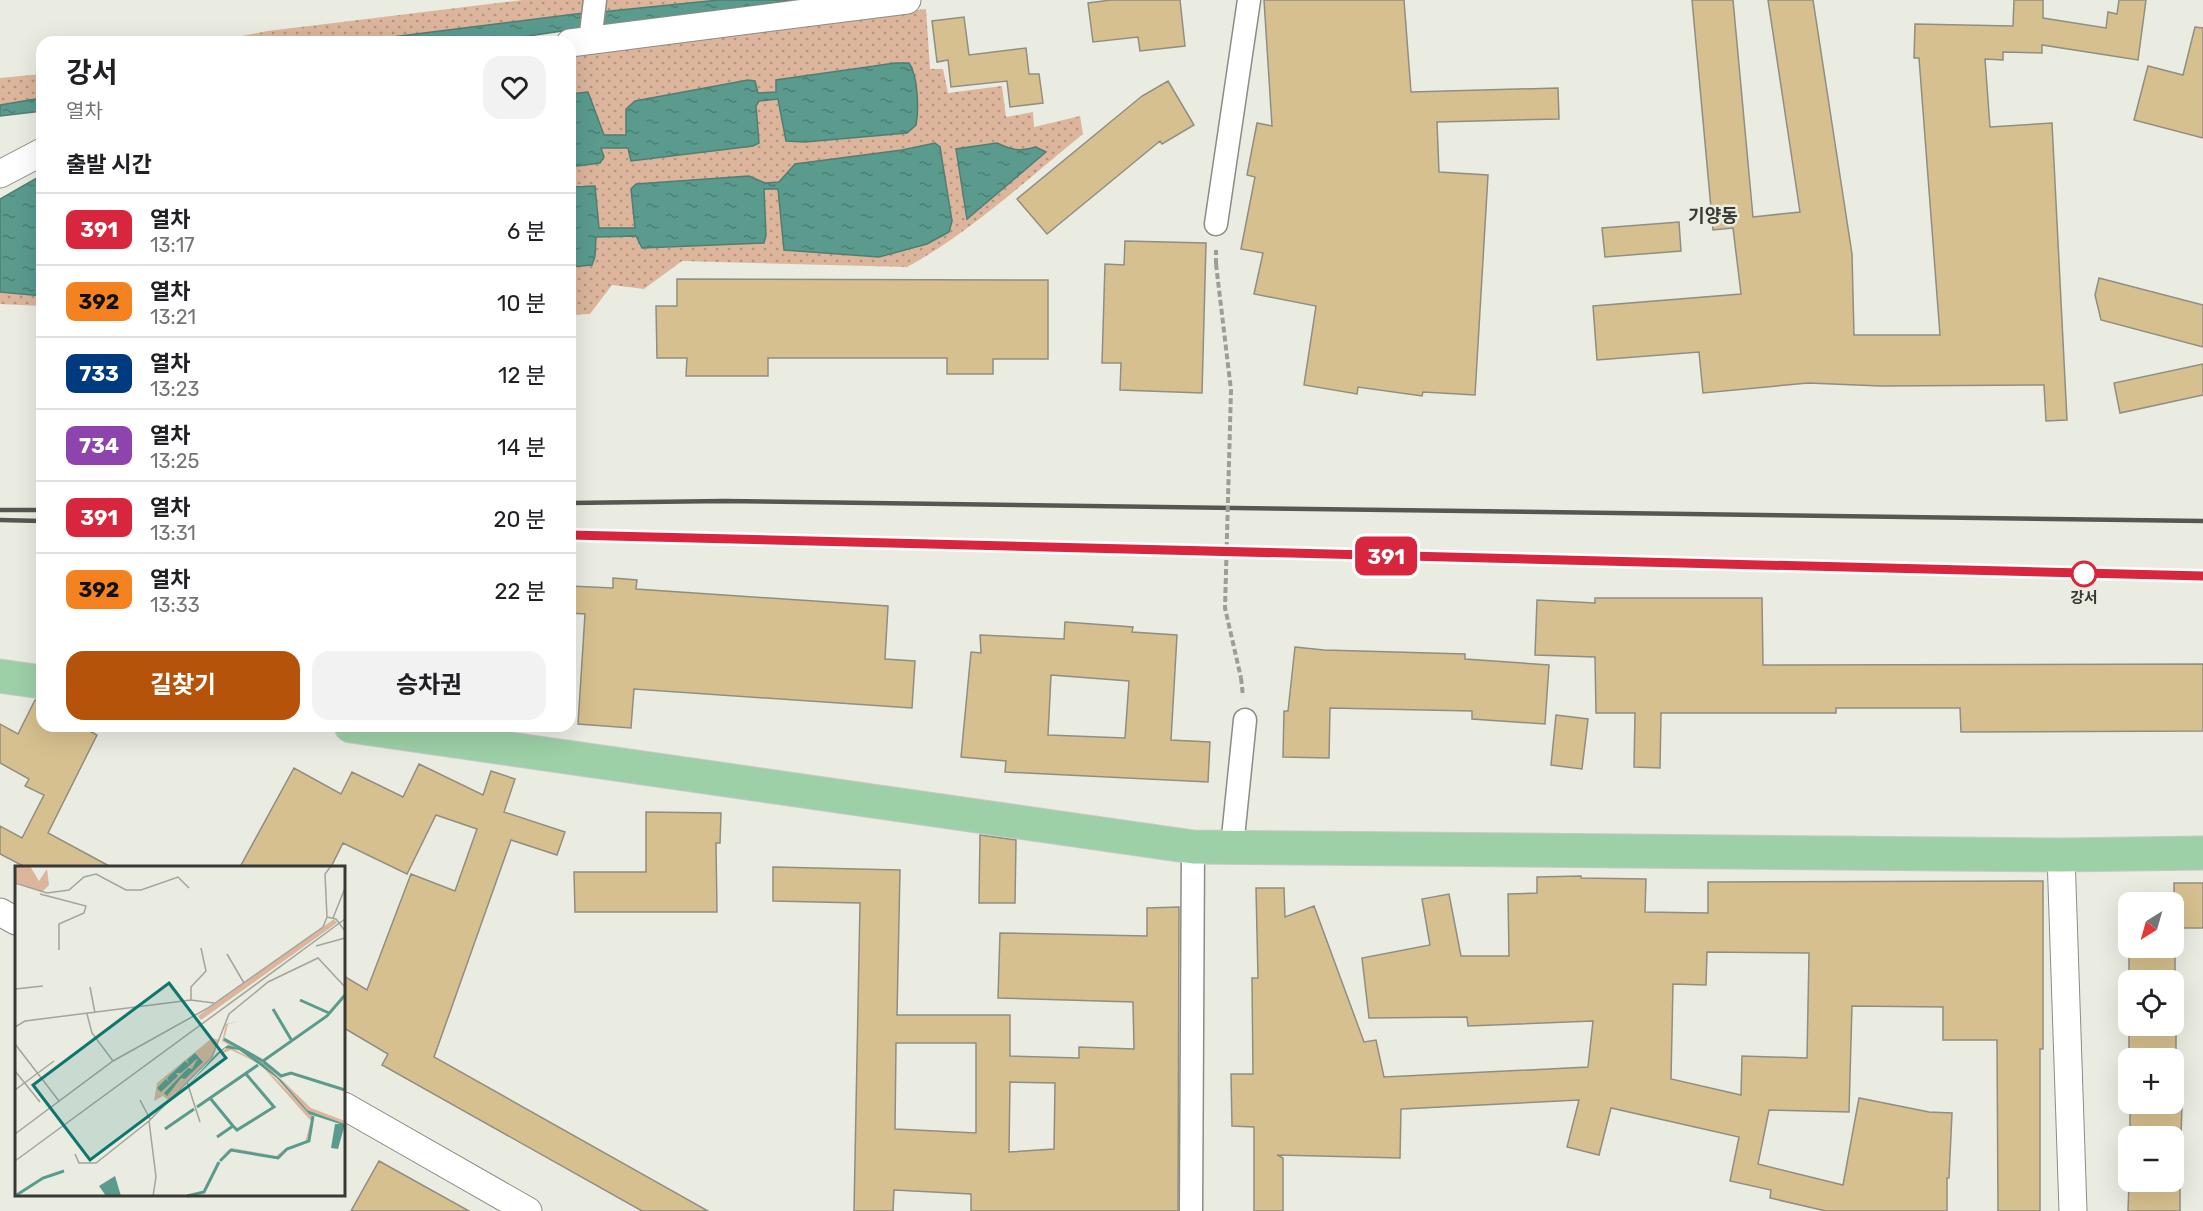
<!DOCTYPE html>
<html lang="ko">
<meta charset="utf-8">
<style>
body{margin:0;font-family:Rubik,"Noto Sans KR",sans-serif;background:#f2f2f2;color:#202124;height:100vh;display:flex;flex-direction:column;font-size:22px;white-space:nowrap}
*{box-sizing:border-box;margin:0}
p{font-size:20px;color:#757577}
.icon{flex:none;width:33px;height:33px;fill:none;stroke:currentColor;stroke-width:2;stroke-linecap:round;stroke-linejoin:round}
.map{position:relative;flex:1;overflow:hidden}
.sheet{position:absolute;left:36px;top:36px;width:540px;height:696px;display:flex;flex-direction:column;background:#fff;border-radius:18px;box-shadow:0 6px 24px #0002}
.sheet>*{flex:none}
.badge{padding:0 12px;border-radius:9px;font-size:21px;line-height:39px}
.needle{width:39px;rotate:217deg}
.fabs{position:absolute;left:2118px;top:892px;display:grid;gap:12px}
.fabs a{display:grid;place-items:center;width:66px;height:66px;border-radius:12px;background:#fff;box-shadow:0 6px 24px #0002;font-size:30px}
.map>.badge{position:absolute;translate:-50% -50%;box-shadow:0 0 0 3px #fff}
h2{padding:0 30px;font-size:22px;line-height:54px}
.round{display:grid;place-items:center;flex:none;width:63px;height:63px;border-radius:18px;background:#f2f2f2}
.summary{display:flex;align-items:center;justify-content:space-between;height:102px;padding:0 30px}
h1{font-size:28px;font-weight:700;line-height:45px}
.button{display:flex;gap:12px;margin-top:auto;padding:12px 30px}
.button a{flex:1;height:69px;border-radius:18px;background:#b45309;color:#fff;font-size:24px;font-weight:700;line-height:69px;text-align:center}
.button a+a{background:#f2f2f2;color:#202124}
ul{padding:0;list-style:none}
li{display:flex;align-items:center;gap:18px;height:72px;padding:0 30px;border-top:2px solid #e0e0e0}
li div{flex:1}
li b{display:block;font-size:22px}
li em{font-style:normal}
li .badge{min-width:66px;font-weight:700;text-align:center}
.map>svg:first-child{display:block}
.grass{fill:url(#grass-dots);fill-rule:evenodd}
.water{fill:url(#water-ripples);stroke:#507e73;stroke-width:1.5}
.building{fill:#d7c08f;stroke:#918d83;stroke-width:1.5;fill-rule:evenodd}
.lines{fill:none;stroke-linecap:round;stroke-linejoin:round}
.minor-casing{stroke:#8b8d84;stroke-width:25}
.tertiary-casing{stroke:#8b8d84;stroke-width:29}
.primary-casing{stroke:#c7c8c6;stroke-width:35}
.path{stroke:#9d9e97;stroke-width:4;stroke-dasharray:6 3;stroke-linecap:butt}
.minor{stroke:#fff;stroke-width:22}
.tertiary{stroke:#fff;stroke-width:27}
.primary{stroke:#9dd0a7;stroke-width:33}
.rail{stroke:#565752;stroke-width:4.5}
.path-bridge{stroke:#9d9e97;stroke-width:4;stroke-dasharray:6 3;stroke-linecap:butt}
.line-casing{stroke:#fff;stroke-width:14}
.line{stroke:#d7263d;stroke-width:9}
.stop-dot{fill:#fff;stroke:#d7263d;stroke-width:3}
.labels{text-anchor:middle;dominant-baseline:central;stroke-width:5;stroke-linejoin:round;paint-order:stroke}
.stop-label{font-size:15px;font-weight:bold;fill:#383935;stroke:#eaece2}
.quarter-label{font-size:18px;font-weight:bold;fill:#383935;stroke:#eaece2}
.inset-river{fill:none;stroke:#5a9b8e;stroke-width:3}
.inset-road{fill:none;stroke:#a3a49d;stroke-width:1.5}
.view{fill:#0f766e;fill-opacity:0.15;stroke:#0f766e;stroke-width:3}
.inset-edge{fill:none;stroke:#383935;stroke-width:3}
</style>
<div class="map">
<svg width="2203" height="1211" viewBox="0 0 2203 1211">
<defs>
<pattern id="grass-dots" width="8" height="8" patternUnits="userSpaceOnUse" patternTransform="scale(1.5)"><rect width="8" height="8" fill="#dcb59c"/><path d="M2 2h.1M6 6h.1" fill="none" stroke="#b39480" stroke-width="1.8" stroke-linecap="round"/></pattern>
<pattern id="water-ripples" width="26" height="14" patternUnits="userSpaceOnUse" patternTransform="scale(1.5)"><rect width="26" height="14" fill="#5a9b8e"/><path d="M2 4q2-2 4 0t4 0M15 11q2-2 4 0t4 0" fill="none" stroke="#4b7f75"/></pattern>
</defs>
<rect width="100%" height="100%" fill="#eaece2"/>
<path class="grass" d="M523,0H583V13L352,42H210L268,31Z
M604,0H719L601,12Z
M926,9L930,69H943L948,93L1002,86L1006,117L1033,112L1034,127L1080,116L1083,134C1026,180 971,232 907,267L682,261L644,289L612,285L590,314L570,315V267L592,265L595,256V237L636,236L638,242L766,235L763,189H778L784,250L879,257L927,244L952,221L940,147L917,146L902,150L796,164L779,182L765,183L749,176L711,180L636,228H598L583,185L570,187V167L600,163L601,148H628L631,161L752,146L759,143L756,106L759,101L778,99L783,125L918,115L914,70L875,65L776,80L777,92L758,93L748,80L635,101L626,109V135L604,136L588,92L570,94V51ZM997,143C1012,150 1020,152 1036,147L967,219Z
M42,74V98L0,105V78Z
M0,292L42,296V306L0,304Z"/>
<path class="water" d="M719,0H796L603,26L601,12Z
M583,13L582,28L488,42H352Z
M895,63H909C918,75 919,110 916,125L907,133L805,142L786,141L778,99L759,101L756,106L759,143L753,146L631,161L628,148H601L604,157L600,163L570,167V94L588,92L604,135H626V109L635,101L748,80L755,81L758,93L776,92V80Z
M42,98V111L0,116V105Z
M935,143L940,147L952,221L949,232L927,244L879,257L784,250L778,189H764L766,235L764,243L642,248L636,236L596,237L595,256L592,265L570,267V187L595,186L599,228H635L631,189L636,184L749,176L765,183L779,182L795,164L902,150Z
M997,143C1012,150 1020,152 1036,147L1046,152L967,219L956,149Z
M42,175V296L0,292V199Z"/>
<path class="building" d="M1111,0H1180L1185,46L1140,51L1138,37L1093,42L1088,3Z
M1264,0H1404L1411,92L1558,88L1559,119L1437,122L1439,172L1488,175L1475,395L1423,392L1422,396L1358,387L1357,394L1304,385L1316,306L1254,294L1263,253L1241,249L1255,177L1247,175L1257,123L1272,126Z
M1692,0H1733L1753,217L1800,212L1768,0H1813L1852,254L1854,335H1940L1919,58H1914L1915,24L2013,26L2014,0H2043V18L2106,28L2108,12L2117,14L2119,0H2146L2138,60L2042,45V53L2003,52V60L1985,59L1990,127L2052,123L2067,420L2046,421L2044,385L1881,386L1808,383L1703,393L1699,352L1597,360L1593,306L1741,294L1733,228L1713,230Z
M964,17L969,55L1026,48L1029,74H1039L1043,103L1010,107L1007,81L951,87L948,60L937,62L932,21Z
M2195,27L2203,28V138L2134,120L2148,66L2183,75Z
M1168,81L1194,125L1162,144L1160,141L1047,234L1017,199L1142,96Z
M1679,222L1681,251L1605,257L1602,228Z
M1125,241L1206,243L1202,393L1120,390L1121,363H1102L1105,264L1124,265Z
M2099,278L2203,305V347L2101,320L2095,295Z
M677,279L1048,280V359H993V374H947V358H768V376H686L687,358H657L656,306H677Z
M2203,364V395L2120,413L2114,383Z
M613,578L637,580L636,589L888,606L885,659L915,661L912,708L634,689L631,728L578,724L585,614L570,613V586L613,588Z
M1595,598H1762L1763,665L2203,664V731L1961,732L1960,708H1836V713H1661L1660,768L1634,767L1635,713H1596L1595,657L1535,655L1537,600L1595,603Z
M1065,622L1133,627L1132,632L1177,635L1171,740L1210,742L1208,782L1005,772L1006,761L961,757L971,652L981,653L980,635L1064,639ZM1051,675L1129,681L1125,738L1048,735Z
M1295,647L1324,650L1465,654V659L1549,665L1545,724L1472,719V711L1330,708L1329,758L1283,757L1284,711H1288Z
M35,700H42V726H80L97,735L48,833L111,867H25L0,854V826L22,838L44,795L25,786L29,779L0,763V724L18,734Z
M1556,715L1588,719L1582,769L1551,765Z
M419,764L483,795L491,771L515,779L504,812L565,832L557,855L511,840L434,1057L708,1211H642L382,1065L388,1054L344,1028V976L367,990L411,874L455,891L477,829L436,815L407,874L343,843L331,867H240L294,768L341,794L352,772L403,797Z
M646,812L721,813L720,843H716L717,912H575L574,872H646Z
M980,835L1016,840L1015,903H979Z
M773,867L900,870L897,1015H1010V1056L1079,1058V1047L1134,1049L1133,1002L998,998L1000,933L1147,936V908L1179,907L1178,1211H971V1194L894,1190L893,1211H854L860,903L773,901ZM896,1043H976V1133L895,1129ZM1010,1082L1055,1083L1054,1149L1009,1152Z
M1581,876V878L1646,879L1645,912L1708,913V882L2043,881V1049H2040V1211H1998L1997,1040H1943V1007L1852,1006L1849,1112L1769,1110L1758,1164L1843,1185L1859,1098L1929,1112L1952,1113L1949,1178H1947V1211H1826L1770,1198L1771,1190L1730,1181L1739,1137L1611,1108L1599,1155L1567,1147L1579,1100L1401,1109L1400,1158L1277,1155L1283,1158V1211H1254V1127L1232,1126L1231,1074H1253L1252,978H1258L1256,888H1284L1285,917L1314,906L1364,1042L1376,1040L1384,1077L1588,1067L1593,1021L1468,1026L1467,1017L1369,1018L1362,958L1430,945L1422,899L1449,894L1461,956H1509L1508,894L1537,893V877ZM1707,952L1809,953L1807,1058L1742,1056L1741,1095L1671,1079L1673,984L1706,985Z
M2174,883H2203V928H2174Z
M2129,948H2175V981H2129Z
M2129,1026H2176V1058L2129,1059Z
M2130,1104H2182L2181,1137H2130Z
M379,1161L469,1211H351Z
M2129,1182H2180V1211H2128Z"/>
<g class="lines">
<defs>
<path id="minor" d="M590,41L595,0
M1216,224L1249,0
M1232,847L1245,720
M1191,1211L1193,847"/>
<path id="tertiary" d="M570,43L907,0
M0,174L42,152
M2061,855L2073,1211
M0,912L16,921
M344,1106L528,1211"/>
<path id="primary" d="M0,676L42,682
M351,726L1193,847L2061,855L2203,853"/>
</defs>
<use href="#minor" class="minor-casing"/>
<use href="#tertiary" class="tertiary-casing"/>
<use href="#primary" class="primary-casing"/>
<path class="path" d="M1216,264V250
M1241,678L1243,696"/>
<use href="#minor" class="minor"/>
<use href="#tertiary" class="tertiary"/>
<use href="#primary" class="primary"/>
<path class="rail" d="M570,503L724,501L2203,521
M0,510H42
M0,520L42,521
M570,535L2203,576"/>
<path class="path-bridge" d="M1216,264L1231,390L1225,608L1241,678"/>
</g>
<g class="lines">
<defs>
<path id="line" d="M570,535L2203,576"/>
</defs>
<use href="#line" class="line-casing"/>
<use href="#line" class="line"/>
</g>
<circle class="stop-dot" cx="2084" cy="574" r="12"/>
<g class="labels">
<g class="stop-label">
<text x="2084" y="598">강서</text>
</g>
<g class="quarter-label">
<text x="1713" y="216">기양동</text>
</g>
</g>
<g transform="translate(15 866)">
<rect width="330" height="330" fill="#eaece2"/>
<path d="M319,53L322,57L186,154L183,150ZM228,154L213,158L209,174L245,193L296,242L330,255V258L292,244L246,196L207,175L211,158ZM197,172L204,174L197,191L153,234L148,230L139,235L142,217ZM213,180L246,198L298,250L293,276L271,284L263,291L218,283L208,288L217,282L261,290L271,282L290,276L296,255L245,198L216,184L205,188L175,219Z" fill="#dcb59c"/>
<path d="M0,0H15L24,15L32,3L34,19L27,26L0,16Z" fill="#dcb59c"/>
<path d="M213,179L226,183L246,196L266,214L292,244L330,258L323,283L316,282L320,258H325L294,248L262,212L224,184L210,182L174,218L202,187ZM180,187L188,196L170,213L166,212L152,230L149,227L173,202L177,203L183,192L166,207H161L163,210L146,226L142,222L151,213L154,216L152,212L170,195L174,198L172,194ZM100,310L106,330H91L84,320Z" fill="#5a9b8e"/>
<path class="inset-river" d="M285,134L314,147M258,143L277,175M209,173L248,195L312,150L330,129M249,196L266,210L276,207L330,224M195,232L218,260L202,271M182,241L243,199M218,260L222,264L259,241L231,208M150,263L179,243M205,295L216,284L263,292L272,283L294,275L298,250M0,330L28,312L49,305M172,330L189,326L204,296"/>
<path class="inset-road" d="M0,17L32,27L54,24L69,11L81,8L111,24H126L163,11L174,22M25,28L71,40L69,47L44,58V84M312,51L321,53L330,65M318,52L330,22M301,80L330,72M212,88L229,117M75,121L80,147M0,123L28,120M176,134V121L191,105L186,82M72,148L77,167L98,195M0,161L10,155L176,134L199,137M0,178L44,235M0,205L25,236M172,216L185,256M0,224L39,195M125,234L135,253M0,268L98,195L193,142L308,61L312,51L310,8L316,0M60,288L64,297H81L134,255M0,295L330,53M138,330L141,311L134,255L197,191L214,148L253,116L303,92L330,121"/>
<path class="view" d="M154,117L211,192L75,294L18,219Z"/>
<rect width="330" height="330" class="inset-edge"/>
</g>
</svg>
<div class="fabs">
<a><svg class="needle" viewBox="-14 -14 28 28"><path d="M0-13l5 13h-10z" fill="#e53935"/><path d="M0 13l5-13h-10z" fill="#757577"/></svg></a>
<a><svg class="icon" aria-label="locate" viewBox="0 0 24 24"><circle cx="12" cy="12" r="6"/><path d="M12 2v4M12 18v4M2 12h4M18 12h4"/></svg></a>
<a>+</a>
<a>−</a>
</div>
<b class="badge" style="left:1386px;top:556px;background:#d7263d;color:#fff">391</b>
<section class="sheet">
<div class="summary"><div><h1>강서</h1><p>열차</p></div><a class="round"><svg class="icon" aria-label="heart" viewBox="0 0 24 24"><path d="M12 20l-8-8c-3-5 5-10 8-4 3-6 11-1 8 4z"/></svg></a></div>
<h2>출발 시간</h2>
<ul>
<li><span class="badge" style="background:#d7263d;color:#fff">391</span><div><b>열차</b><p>13:17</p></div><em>6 분</em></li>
<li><span class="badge" style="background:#f58220;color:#111">392</span><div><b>열차</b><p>13:21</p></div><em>10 분</em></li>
<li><span class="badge" style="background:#003b80;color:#fff">733</span><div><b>열차</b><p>13:23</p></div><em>12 분</em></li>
<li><span class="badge" style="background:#8e44ad;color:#fff">734</span><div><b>열차</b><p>13:25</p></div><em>14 분</em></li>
<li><span class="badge" style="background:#d7263d;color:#fff">391</span><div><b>열차</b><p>13:31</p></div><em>20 분</em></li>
<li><span class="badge" style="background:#f58220;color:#111">392</span><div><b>열차</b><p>13:33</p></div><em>22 분</em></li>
</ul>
<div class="button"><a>길찾기</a><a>승차권</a></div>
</section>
</div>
